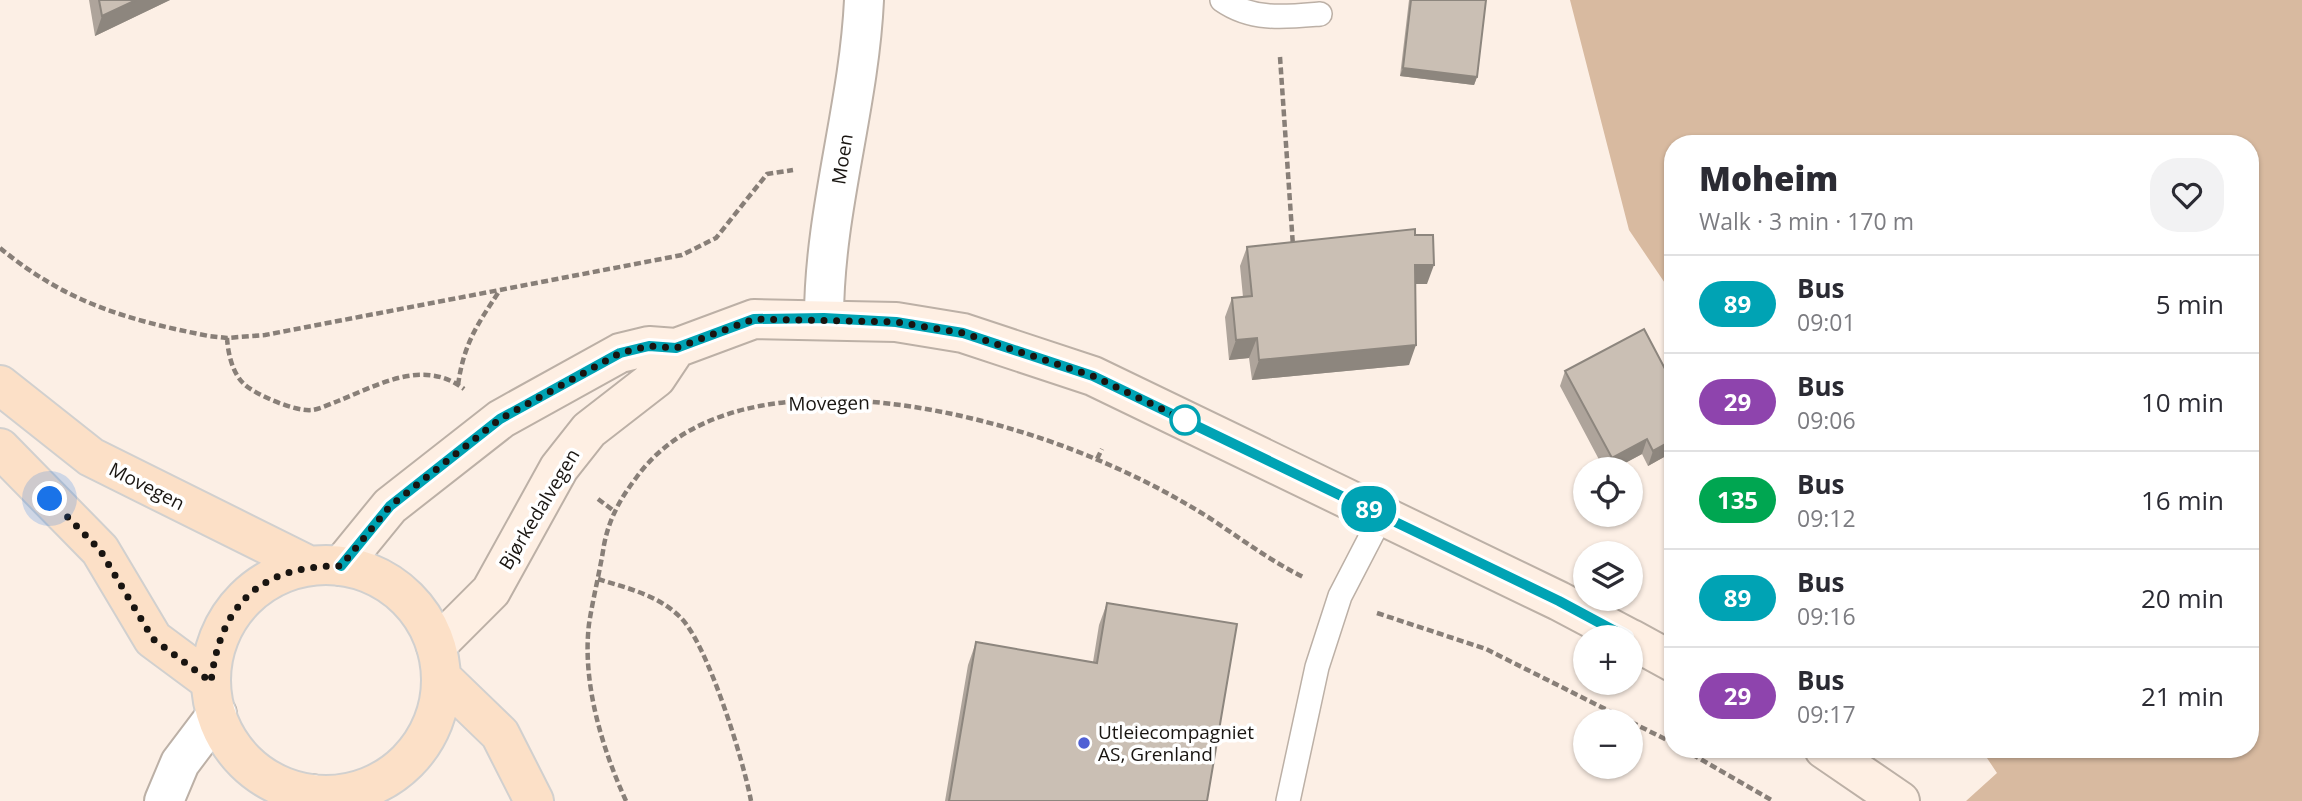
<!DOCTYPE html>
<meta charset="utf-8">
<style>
body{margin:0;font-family:"Open Sans",sans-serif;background:#f2f2f3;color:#2b2b33;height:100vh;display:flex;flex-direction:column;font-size:26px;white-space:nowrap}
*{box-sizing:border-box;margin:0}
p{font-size:23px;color:#7c7c81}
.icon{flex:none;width:38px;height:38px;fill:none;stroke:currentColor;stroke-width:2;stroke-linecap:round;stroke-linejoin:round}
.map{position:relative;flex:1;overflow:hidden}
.panel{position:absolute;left:1664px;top:135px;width:595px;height:623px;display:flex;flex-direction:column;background:#fff;border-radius:28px;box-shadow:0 2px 5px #0004}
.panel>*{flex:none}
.badge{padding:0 14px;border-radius:23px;font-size:24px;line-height:46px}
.tools{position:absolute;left:1573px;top:457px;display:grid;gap:14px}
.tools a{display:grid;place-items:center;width:70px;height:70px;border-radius:50%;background:#fff;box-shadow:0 2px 5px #0004;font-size:35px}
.you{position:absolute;width:35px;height:35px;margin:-18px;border:5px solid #fff;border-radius:50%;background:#1a73e8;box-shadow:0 0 0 10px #1a73e833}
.map>.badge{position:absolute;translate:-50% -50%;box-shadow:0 0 0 4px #fff}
.round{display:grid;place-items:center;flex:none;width:74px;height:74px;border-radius:28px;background:#f2f2f3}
.headline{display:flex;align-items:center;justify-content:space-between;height:119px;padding:0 35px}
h1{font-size:33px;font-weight:800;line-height:52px}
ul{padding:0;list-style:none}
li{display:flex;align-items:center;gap:21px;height:98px;padding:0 35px;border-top:2px solid #e1e1e2}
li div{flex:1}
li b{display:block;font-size:26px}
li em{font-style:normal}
li .badge{min-width:77px;font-weight:700;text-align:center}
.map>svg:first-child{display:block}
.green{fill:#d8baa0}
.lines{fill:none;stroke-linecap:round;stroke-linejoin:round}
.service-casing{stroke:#bcb0a6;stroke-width:26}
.minor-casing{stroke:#bcb0a6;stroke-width:42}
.secondary-casing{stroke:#bcb0a6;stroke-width:42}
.primary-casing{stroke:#d1d0cf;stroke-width:42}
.path{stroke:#887f78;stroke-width:4.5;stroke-dasharray:7 3.5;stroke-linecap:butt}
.service{stroke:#fff;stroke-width:23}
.minor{stroke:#fff;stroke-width:38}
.secondary{stroke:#feefe3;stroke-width:38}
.primary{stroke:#fce0c7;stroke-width:38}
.wall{fill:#aea49b}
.shaded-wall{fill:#8d867e}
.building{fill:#cabfb4;stroke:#8d867e;stroke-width:2}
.line-casing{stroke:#fff;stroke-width:16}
.line{stroke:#00a3b4;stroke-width:10}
.walk{stroke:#191511;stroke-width:7;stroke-dasharray:0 12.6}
.stop-dot{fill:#fff;stroke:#00a3b4;stroke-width:3.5}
.poi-dot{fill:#4f5fd4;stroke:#fff;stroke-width:2.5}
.labels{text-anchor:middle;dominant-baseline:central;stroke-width:7;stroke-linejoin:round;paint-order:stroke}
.street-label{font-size:19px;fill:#191511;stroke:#fff}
.poi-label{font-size:19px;fill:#191511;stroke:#fff;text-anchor:start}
</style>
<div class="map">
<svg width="2302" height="801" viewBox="0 0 2302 801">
<rect width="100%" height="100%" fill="#fcefe5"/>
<path class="green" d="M1570,0H2302V801H1966L1997,773L1981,749H2250V144H1673V295L1629,230Z"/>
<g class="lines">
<defs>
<path id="service" d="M1222,0C1252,21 1285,17 1320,14
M1288,801L1317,667L1340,596L1382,515"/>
<path id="minor" d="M824,318C824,211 859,107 864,0
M164,801L180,763L217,714
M304,801L312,794"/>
<path id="secondary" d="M341,566L390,506L501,419L620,353L649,346L676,348
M1631,639L1673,662
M436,646L491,591L559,468L589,430L656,378L676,348L754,319L896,322L963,333L1093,376L1559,601L1627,637
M1824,749L1900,801"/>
<path id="primary" d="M0,385L91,457L308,565
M0,448L100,550L153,639L211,682
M211 680a115 115 0 1 1 230 0a115 115 0 1 1-230 0Z
M442,678L500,734L534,801"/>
</defs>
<use href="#service" class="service-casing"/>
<use href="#minor" class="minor-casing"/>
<use href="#secondary" class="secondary-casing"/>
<use href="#primary" class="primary-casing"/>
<path class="path" d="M1280,57L1293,246
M0,248C67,303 127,320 209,336L227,338L265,335L682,255L716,238L767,174L793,170
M227,338C228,353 232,372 243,383C255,395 296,412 312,410C320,409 330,404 338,401C378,385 424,358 464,389
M458,385C464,343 477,325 500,290
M1097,459L1102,449
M598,499L614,511
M598,579C627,588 658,595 680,617C707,642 744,762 751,801
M1377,613L1486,649L1629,721
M1631,722L1673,743
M1683,749L1773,801
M626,801C602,748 582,683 589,624C593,598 600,571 604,545C609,519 620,499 636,478C729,349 976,407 1098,460C1136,476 1173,495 1208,517C1240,538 1269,560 1303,577"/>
<use href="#service" class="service"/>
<use href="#minor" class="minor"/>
<use href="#secondary" class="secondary"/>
<use href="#primary" class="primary"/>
</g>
<path class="wall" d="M89,0H170L95,36Z
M1409,0H1486L1477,77L1474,85L1400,76Z
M1415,235L1427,284H1416L1409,365L1252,380L1249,358L1229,360L1225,317L1232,298L1243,297L1240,266L1247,247Z
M1565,371L1673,452L1648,466L1642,454L1614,469H1604L1560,386Z
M1107,603L1207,801H945L968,665L976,642L1093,662L1099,625Z"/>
<path class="shaded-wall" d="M136,0H170L95,36L102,16Z
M1403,68L1477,77L1474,85L1400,76Z
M1415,265H1434L1427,284H1408Z
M1257,338L1249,358L1229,360L1236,340Z
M1416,345L1409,365L1252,380L1259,360Z
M1647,439L1642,454L1614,469H1608L1612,458Z
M1673,440V452L1648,466L1653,451Z"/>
<path class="building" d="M99,0H136L102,16Z
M1411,0H1486L1477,77L1403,68Z
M1415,229V235H1433L1434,265H1415L1416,345L1259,360L1257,338L1236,340L1232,298L1252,296L1247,247Z
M1644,329L1673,384V440L1653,451L1647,439L1612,458L1565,371Z
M1107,603L1237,624L1207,801H949L976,642L1097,663Z"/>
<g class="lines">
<defs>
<path id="line" d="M341,566L390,506L500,419L620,353L649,346L676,348L754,319L824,318L896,322L963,333L1093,376L1559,601L1626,637"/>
</defs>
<use href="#line" class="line-casing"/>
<use href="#line" class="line"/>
<path class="walk" d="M50,499L100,550L153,639L211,682C220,604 261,565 341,566L390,506L500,419L620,353L649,346L676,348L754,319L896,322L963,333L1093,376L1185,420"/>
</g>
<circle class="stop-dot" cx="1185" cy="420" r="14"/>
<circle class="poi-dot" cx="1084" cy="743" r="7"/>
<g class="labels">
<g class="street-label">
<text transform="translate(842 159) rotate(-81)">Moen</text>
<text transform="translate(829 403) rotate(-1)">Movegen</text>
<text transform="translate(147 486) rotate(27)">Movegen</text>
<text transform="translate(539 509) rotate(-59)">Bjørkedalvegen</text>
</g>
<g class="poi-label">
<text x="1098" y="732">Utleiecompagniet<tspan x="1098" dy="22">AS, Grenland</tspan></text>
</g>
</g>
</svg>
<div class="tools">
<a><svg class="icon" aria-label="locate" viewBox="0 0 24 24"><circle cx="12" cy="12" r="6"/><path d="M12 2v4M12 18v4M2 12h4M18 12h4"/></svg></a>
<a><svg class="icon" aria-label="layers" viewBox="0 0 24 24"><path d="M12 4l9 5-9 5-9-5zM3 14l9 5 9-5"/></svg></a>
<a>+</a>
<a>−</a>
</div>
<div class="you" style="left:50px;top:499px"></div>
<b class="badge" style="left:1369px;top:509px;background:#00a3b4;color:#fff">89</b>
<section class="panel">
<div class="headline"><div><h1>Moheim</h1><p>Walk · 3 min · 170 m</p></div><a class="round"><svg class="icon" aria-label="heart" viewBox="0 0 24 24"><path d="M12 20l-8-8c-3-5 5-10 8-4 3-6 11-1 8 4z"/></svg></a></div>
<ul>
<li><span class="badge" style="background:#00a3b4;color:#fff">89</span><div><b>Bus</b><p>09:01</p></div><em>5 min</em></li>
<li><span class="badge" style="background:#8e44ad;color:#fff">29</span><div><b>Bus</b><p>09:06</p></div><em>10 min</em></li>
<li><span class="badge" style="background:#00a651;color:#fff">135</span><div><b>Bus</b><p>09:12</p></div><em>16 min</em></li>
<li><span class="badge" style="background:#00a3b4;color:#fff">89</span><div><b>Bus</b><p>09:16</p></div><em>20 min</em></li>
<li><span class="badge" style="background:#8e44ad;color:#fff">29</span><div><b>Bus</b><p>09:17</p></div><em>21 min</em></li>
</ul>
</section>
</div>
